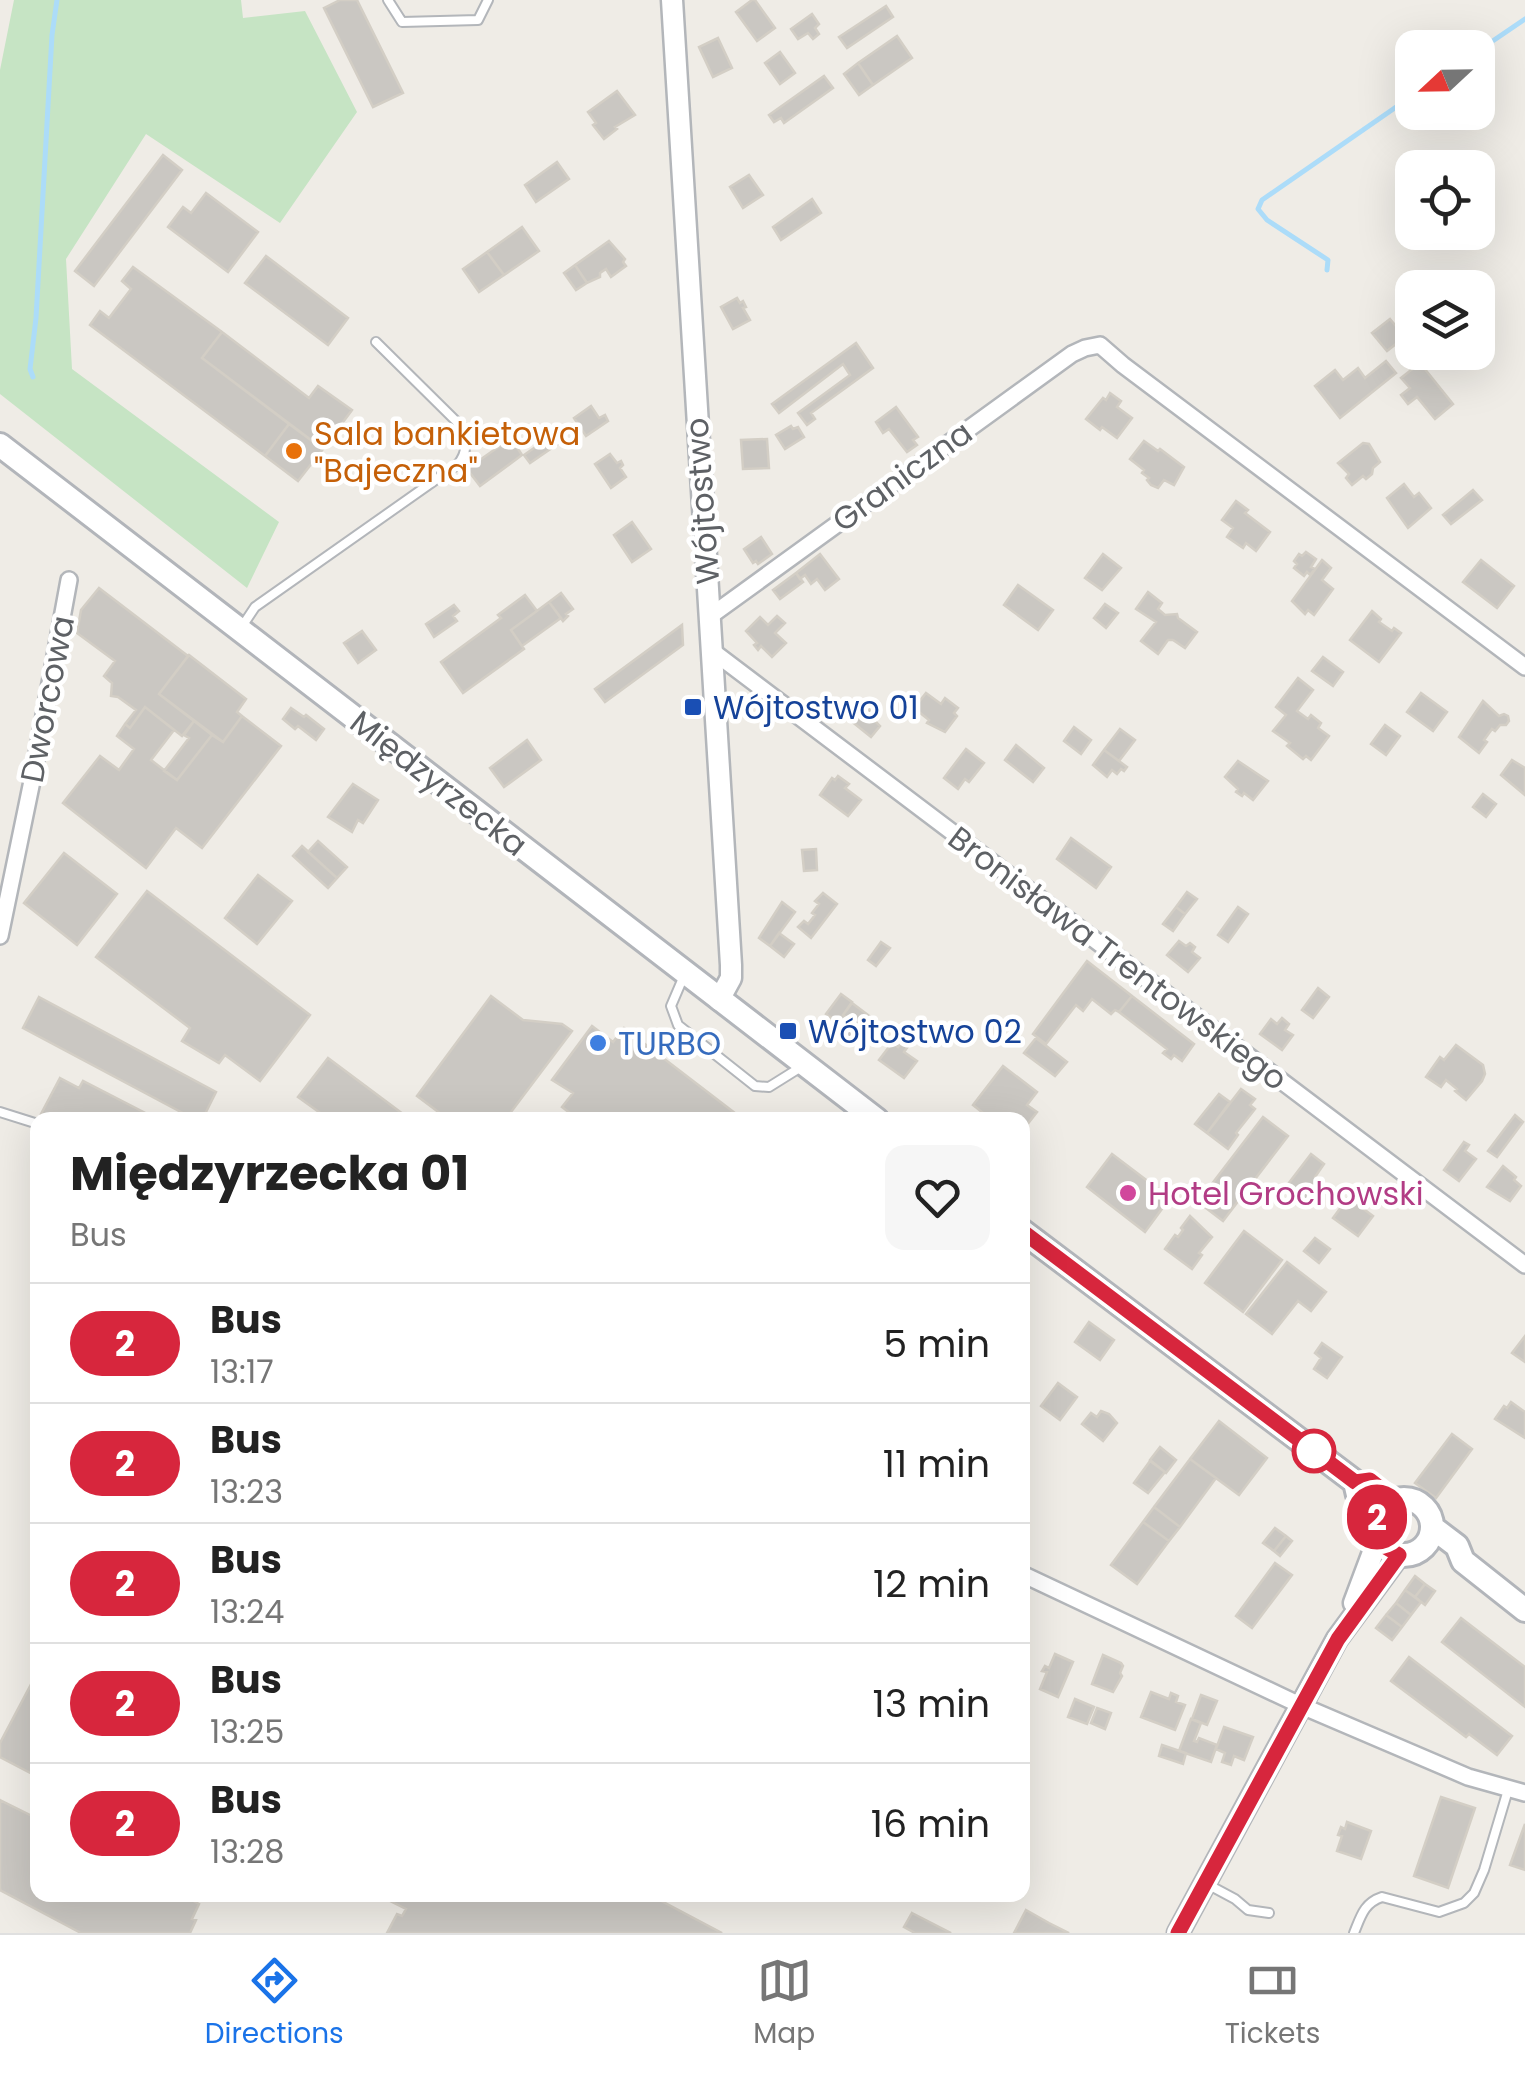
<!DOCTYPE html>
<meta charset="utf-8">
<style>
body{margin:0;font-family:Poppins,sans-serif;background:#f6f6f6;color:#222;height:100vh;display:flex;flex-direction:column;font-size:38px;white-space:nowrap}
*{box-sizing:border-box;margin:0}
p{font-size:32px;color:#767676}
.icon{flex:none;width:55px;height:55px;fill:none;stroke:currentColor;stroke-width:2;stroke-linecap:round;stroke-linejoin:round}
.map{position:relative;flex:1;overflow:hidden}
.panel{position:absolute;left:30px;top:1112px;width:1000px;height:790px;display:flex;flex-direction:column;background:#fff;border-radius:20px;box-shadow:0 10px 40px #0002}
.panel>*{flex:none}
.badge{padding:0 20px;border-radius:32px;font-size:35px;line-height:65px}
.needle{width:65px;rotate:248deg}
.controls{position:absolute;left:1395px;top:30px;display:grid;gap:20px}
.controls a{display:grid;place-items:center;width:100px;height:100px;border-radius:20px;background:#fff;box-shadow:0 10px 40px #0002;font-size:50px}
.map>.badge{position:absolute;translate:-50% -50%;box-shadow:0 0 0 5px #fff}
.round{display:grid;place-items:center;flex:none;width:105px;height:105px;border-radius:20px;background:#f6f6f6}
.head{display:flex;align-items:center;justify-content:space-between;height:170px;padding:0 40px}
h1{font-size:48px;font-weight:700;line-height:75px}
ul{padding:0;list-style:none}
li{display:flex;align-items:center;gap:30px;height:120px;padding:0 40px;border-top:2px solid #e0e0e0}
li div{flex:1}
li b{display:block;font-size:38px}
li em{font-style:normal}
li .badge{min-width:110px;font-weight:700;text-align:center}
.dock{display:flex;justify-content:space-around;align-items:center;height:140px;border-top:2px solid #e0e0e0;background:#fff;font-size:28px;color:#767676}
.dock a{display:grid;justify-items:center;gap:5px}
.dock .selected{color:#1a73e8}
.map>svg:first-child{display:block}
.green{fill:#c6e4c4}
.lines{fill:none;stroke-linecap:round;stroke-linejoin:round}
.stream{stroke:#acdcf9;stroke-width:5}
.building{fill:#cac7c2;stroke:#d3cec5;stroke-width:2.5}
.service-casing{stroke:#b3b6ba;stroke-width:12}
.minor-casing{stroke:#b3b6ba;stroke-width:20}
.tertiary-casing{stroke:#b3b6ba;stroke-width:25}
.secondary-casing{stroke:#b2b5ba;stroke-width:28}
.service{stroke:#fff;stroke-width:8}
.minor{stroke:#fff;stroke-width:15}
.tertiary{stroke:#fff;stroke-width:20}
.secondary{stroke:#fff;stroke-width:22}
.line-casing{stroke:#fff;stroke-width:22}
.line{stroke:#d7263d;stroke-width:15}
.food-dot{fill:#e8710a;stroke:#fff;stroke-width:4}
.transit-dot{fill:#1a4fb4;stroke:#fff;stroke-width:4}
.shop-dot{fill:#3f7fe0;stroke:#fff;stroke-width:4}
.hotel-dot{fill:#d1479c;stroke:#fff;stroke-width:4}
.stop-dot{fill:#fff;stroke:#d7263d;stroke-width:5}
.labels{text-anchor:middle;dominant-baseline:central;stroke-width:9;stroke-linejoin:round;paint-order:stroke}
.food-label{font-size:32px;fill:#c56008;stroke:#fff;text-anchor:start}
.street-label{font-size:32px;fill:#5e6165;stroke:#fff}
.transit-label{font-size:32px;fill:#164399;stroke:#fff;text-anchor:start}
.shop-label{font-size:32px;fill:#366cbe;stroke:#fff;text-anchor:start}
.hotel-label{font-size:32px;fill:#b23c85;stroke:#fff;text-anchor:start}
</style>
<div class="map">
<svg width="1525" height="1933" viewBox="0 0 1525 1933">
<rect width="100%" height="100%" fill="#efece6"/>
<path class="green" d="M14,0H241L243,18L305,11L357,112L280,223L146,134L66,259L72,369L279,522L247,588L0,394V70Z"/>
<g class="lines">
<path class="stream" d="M1478,51L1525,19
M1327,270L1328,260L1267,220L1258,209L1262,200L1412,96
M33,377L30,369L36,318L52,35L57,0"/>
</g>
<path class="building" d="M340,0H357L403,93L373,107L324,8Z
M752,0H755L775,28L757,41L736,12Z
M886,6L893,17L847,48L839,37Z
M812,14L819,24L815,28L819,34L813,39L808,33L798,39L791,29Z
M897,36L912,58L873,85L858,63Z
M718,38L732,68L713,77L699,47Z
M780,52L795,73L780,84L765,63Z
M858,63L873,85L859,95L844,74Z
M824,76L833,88L784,123L781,118L774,122L769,115Z
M617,91L635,115L615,127L617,129L604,139L593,125L596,123L588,112Z
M163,155L182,170L94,286L75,271Z
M557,162L569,179L536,202L525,185Z
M749,175L763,195L743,208L730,187Z
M206,193L258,232L228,272L168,227L183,207L191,213Z
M812,199L821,213L781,240L773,227Z
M522,227L539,251L504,275L487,252Z
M609,241L625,259L623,262L626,266L611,277L606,269L600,273V277L587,283L575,265Z
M487,252L504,275L479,292L463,269Z
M266,256L348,318L328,345L245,283Z
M575,265L587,283L576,290L564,273Z
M133,267L222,332L202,358L289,424L265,456L90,325L100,311L109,318L131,289L122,281Z
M737,298L740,303L743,301L746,307L743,308L750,320L733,329L721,307Z
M1390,319L1405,337L1387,351L1372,333Z
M222,332L309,398L318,386L352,410L323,449L202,358Z
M856,343L873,368L811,413L815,419L807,425L798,413L850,375L843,364L779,413L772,404Z
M1386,361L1396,373L1340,418L1315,386L1335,370L1343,380L1358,368L1365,378Z
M1420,363L1453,404L1435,419L1417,397L1408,404L1401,395L1410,388L1401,378Z
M1110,393L1121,401L1117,407L1132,418L1117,438L1102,427L1100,430L1086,419L1103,398L1106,400Z
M591,406L599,418L605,415L608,421L586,436L574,418Z
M896,407L918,437L913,440L917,445L907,452L889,429L883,433L876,422Z
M289,424L323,449L298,481L265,456Z
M791,426L793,429L798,427L804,437L785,449L776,435Z
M554,434L559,443L530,463L524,455Z
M511,438L522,455L480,486L467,469Z
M767,439L769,468L743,469L741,440Z
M1144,441L1158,451L1160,449L1184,467L1174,485L1164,480L1158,488L1151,485L1147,480L1149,478L1142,473L1144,470L1130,459Z
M1363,443L1369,444L1380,462L1373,468L1372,474L1366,479L1363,476L1352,485L1346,478L1349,474L1338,463Z
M610,454L617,463L621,461L623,465L620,468L626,477L611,488L595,464Z
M1404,484L1414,497L1419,493L1431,508L1408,528L1387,498Z
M1473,490L1482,500L1451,524L1443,515Z
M1236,501L1248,510L1245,513L1270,532L1256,551L1246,543L1243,548L1227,537L1233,528L1222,520Z
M632,522L651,549L632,562L614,535Z
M761,537L772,554L758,564L756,561L753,563L744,549Z
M1306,552L1316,559L1311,567L1315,569L1310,575L1307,572L1304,576L1294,568L1297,564L1294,561L1299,554L1302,556Z
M820,554L839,579L825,590L817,579L811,584L805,575L800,579L796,573Z
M1103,554L1121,568L1102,590L1085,578Z
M1322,560L1331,568L1322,580L1333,589L1314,615L1308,610L1305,614L1292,601Z
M1481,560L1514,586L1497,608L1463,582Z
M796,573L803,582L780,599L773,590Z
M1018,585L1053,610L1038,630L1004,605Z
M99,588L188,656L159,694L194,721L182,736L145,707L130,728L125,724L136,710L118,697L111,696L112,683L104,676L115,661L77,633L81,610Z
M1148,592L1162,603L1158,609L1165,615L1177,614L1178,618L1197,632L1185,648L1173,640H1168L1158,654L1141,641L1156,622L1136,609Z
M561,593L573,609L566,614L568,616L563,621L549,602Z
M525,595L537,611L511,630L524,649L463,693L441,662L501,618L498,615Z
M549,602L561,618L522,646L511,630Z
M1105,604L1118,613L1106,628L1094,618Z
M454,605L459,611L453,616L457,621L434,637L426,624Z
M1372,611L1381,619L1379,622L1392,631L1394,628L1401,633L1379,662L1350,640Z
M777,616L785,623L775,633L786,643L772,657L761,646L758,650L754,645L757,643L746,631L760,617L768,625Z
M682,625L683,645L605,702L595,689Z
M362,631L376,650L358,663L344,643Z
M189,655L246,699L237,712L242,716L223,742L159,694Z
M1323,657L1343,672L1333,686L1312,671Z
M1298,678L1313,690L1297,711L1308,719L1311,715L1321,723L1318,728L1329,736L1311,760L1306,756L1303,759L1287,746L1290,743L1273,731L1286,715L1276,707Z
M926,693L941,704L945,698L958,708L954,713L957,716L945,732L927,723L929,720L914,708Z
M1421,693L1447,712L1433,731L1407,712Z
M1483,701L1499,716L1504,714L1508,716L1509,721L1506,725H1500L1495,731L1492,729L1484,740L1487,742L1479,753L1459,737Z
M145,707L174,730L151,760L177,780L212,735L223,742L242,716L281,746L202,848L176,828L146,868L63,803L100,756L119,770L134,749L117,736L125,724L130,728Z
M291,708L304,717L306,715L324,729L316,740L298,726L295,729L283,719Z
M869,708L876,714L872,718L880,726L871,737L850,720L860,709L865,713Z
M194,721L212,735L177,780L164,771L189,738L184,735Z
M1385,725L1400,736L1386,755L1371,744Z
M1074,727L1091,740L1081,754L1064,741Z
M1120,729L1135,740L1119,761L1104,750Z
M527,740L541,760L504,787L490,768Z
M1016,745L1044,768L1033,782L1005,760Z
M966,749L984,763L969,782L965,779L958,789L944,778Z
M1104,750L1127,767L1124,771L1121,769L1117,774L1112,770L1107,777L1093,765Z
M1512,760L1525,768V795L1501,775Z
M1238,761L1268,781L1253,800L1244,793L1242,796L1236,792L1238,789L1225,777Z
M838,776L849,784L845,788L861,800L848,816L820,795L832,778L835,780Z
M353,784L378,800L363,823L358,820L352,832L328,817Z
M1483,794L1496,804L1486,817L1473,807Z
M1071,838L1111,867L1096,888L1057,859Z
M318,841L347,867L337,878L308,852Z
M302,846L337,878L328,888L293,856Z
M816,849L817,870L804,871L802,850Z
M64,853L117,894L77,945L24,903Z
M258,875L292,901L257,944L225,918Z
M147,891L310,1015L260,1081L225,1055L219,1063L182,1041L190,1028L96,957Z
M1187,892L1197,899L1185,914L1176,907Z
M823,893L837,904L811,938L798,927L804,921L808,924L815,915L812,913L819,904L815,901Z
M782,902L795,912L770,946L759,938Z
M1176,907L1185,914L1173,931L1163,924Z
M1238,907L1248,914L1228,942L1218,935Z
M779,933L794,944L784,957L770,946Z
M1179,941L1186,946L1190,943L1195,947L1192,952L1200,958L1188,972L1167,955Z
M881,942L890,948L876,966L868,960Z
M1087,961L1132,996L1119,1012L1115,1010L1111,1014L1092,999L1083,1011L1076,1005L1046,1044L1033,1034Z
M1318,988L1329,997L1313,1018L1302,1010Z
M841,994L852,1002L843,1015L846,1018L841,1025L826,1014Z
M491,996L523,1020L562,1024L572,1031L505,1120H449L417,1096Z
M1132,996L1194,1044L1182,1061L1174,1055L1171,1059L1163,1053L1167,1049L1119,1012Z
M39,997L216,1092L202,1120H196L23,1028Z
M852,1003L876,1021L858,1045L838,1030L847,1018L843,1015Z
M1282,1018L1289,1024L1285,1030L1293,1035L1282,1050L1260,1034L1271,1019L1277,1024Z
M592,1026L613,1042L624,1028L744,1120H579L562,1107L573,1093L552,1080Z
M1036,1038L1067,1062L1055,1076L1024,1053Z
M903,1041L909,1045L904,1052L917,1061L904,1078L879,1060L892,1043L898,1047Z
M1456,1045L1483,1065L1485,1074L1482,1081L1466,1100L1455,1091L1457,1089L1446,1080L1441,1087L1426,1077L1440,1057L1444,1060Z
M328,1058L411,1120H330L298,1097Z
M1003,1066L1037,1092L1027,1105L1037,1112L1026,1126L1022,1120L1017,1119L992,1120L973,1105Z
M60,1078L79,1088L83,1081L159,1120H52L41,1114Z
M1241,1089L1255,1099L1250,1105L1255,1109L1236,1133L1238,1135L1228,1149L1207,1133Z
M1219,1094L1230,1102L1207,1133L1195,1124Z
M1515,1115L1523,1122L1497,1157L1488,1151Z
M1263,1117L1288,1136L1223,1221L1198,1202Z
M1464,1142L1469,1145L1465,1151L1476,1159L1459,1181L1444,1170Z
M1112,1154L1170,1198L1145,1232L1087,1187Z
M1311,1154L1324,1164L1315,1177L1322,1183L1306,1204L1285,1188Z
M1503,1166L1516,1177L1514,1180L1521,1186L1510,1201L1487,1187Z
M1353,1191L1366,1200L1361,1207L1373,1216L1358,1236L1333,1218Z
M1190,1216L1212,1237L1199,1253L1202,1255L1192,1269L1165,1249L1175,1235L1178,1237L1183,1230L1181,1228Z
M1244,1231L1282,1260L1243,1312L1205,1283Z
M1315,1238L1330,1249L1319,1263L1304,1251Z
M1287,1262L1326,1292L1311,1311L1298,1301L1272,1334L1246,1314Z
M1089,1322L1114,1340L1100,1360L1075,1342Z
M1525,1336V1362L1512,1353Z
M1322,1343L1342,1357L1327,1378L1314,1369L1321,1358L1315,1353Z
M1058,1383L1077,1397L1060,1420L1041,1406Z
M1511,1402L1525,1412V1438L1495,1419L1504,1406L1507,1408Z
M1101,1411L1109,1414L1117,1423L1103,1441L1082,1424L1091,1413L1097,1417Z
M1219,1421L1267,1458L1239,1495L1190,1459Z
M1452,1434L1472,1449L1436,1498L1415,1483Z
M1160,1447L1176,1460L1166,1473L1150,1460Z
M1190,1459L1216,1478L1180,1527L1154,1507Z
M1150,1461L1165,1472L1148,1493L1134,1483Z
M1154,1507L1180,1527L1169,1541L1143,1522Z
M1143,1522L1169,1541L1137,1584L1111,1565Z
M1275,1528L1286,1536L1274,1551L1263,1543Z
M1286,1536L1292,1541L1280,1556L1274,1551Z
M1275,1563L1292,1575L1252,1628L1236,1616Z
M1415,1576L1425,1584L1415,1597L1405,1590Z
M1425,1584L1435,1591L1425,1605L1415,1597Z
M1405,1590L1421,1602L1411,1615L1396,1603Z
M1396,1603L1411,1615L1402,1627L1386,1615Z
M1386,1615L1402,1627L1392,1640L1376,1628Z
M1461,1618L1525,1667V1707L1442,1642Z
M1055,1654L1073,1662L1058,1697L1040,1689L1047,1672L1042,1671L1045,1666L1049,1668Z
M1103,1655L1121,1663L1123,1666L1120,1673L1122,1676L1113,1692L1092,1684Z
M1409,1657L1512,1736L1497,1755L1469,1734L1466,1737L1391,1681Z
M38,1671V1777L0,1757V1743Z
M1151,1692L1169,1699L1171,1693L1178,1696L1176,1702L1185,1705L1175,1730L1141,1717Z
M1201,1695L1217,1701L1207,1725L1192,1719Z
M1075,1699L1094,1707L1087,1724L1068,1717Z
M1097,1708L1111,1713L1105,1729L1091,1723Z
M1191,1719L1201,1723L1194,1741L1197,1742L1199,1738L1217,1745L1211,1762L1179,1751Z
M1224,1727L1253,1737L1244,1760L1234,1756L1231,1765L1222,1762L1225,1753L1216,1749Z
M1162,1745L1186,1753L1183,1764L1159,1756Z
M1441,1797L1475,1808L1448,1888L1414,1876Z
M0,1800L38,1819V1895H182L199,1904L192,1919L196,1920L190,1933H81L0,1890Z
M1347,1822L1371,1831L1361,1859L1337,1851L1342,1836L1338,1835L1341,1827L1345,1829Z
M1525,1824V1870L1510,1865Z
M378,1895H650L722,1933H387L397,1914L402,1916L406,1909Z
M1026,1910L1049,1923L1069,1933H1014Z
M912,1913L951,1933H915L904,1927Z"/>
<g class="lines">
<defs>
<path id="service" d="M388,0L402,22L478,20L488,0
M243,625L255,607L458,464C468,452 466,442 462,427L376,342
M683,978L671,1006L678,1025L755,1086L769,1087L801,1067
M0,1112L38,1124
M1207,1884L1235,1899L1248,1910L1269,1913
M1354,1933C1361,1916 1364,1903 1382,1897L1439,1912L1464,1903L1474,1893L1484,1870L1508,1790"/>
<path id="minor" d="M709,617L1072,354L1085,348L1100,345L1123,365L1525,667
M711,650L1525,1265
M0,936L32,781L69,580
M1022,1574L1302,1706L1468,1777L1525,1793"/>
<path id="tertiary" d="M672,0L731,965V978L719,1000
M1354,1603L1378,1539
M1178,1933L1337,1639L1399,1555"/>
<path id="secondary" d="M0,445L877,1120
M1022,1231L1355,1482L1358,1495L1377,1518
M1376 1527a28 28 0 1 1 56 0a28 28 0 1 1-56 0Z
M1432,1527L1457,1546L1463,1561L1525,1610"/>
</defs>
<use href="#service" class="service-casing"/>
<use href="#minor" class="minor-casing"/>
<use href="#tertiary" class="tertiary-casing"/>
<use href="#secondary" class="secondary-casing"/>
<use href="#service" class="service"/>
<use href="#minor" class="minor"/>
<use href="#tertiary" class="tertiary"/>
<use href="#secondary" class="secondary"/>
</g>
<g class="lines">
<defs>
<path id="line" d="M1022,1231L1355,1482L1370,1480L1395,1500C1376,1509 1371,1527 1382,1545L1399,1555L1338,1639L1178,1933"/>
</defs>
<use href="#line" class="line-casing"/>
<use href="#line" class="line"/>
</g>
<circle class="food-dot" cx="294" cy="451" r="10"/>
<g class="transit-dot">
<rect x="683" y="697" width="20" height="20" rx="5"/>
<rect x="778" y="1021" width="20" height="20" rx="5"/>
</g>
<circle class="shop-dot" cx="598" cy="1043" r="10"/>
<circle class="hotel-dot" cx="1128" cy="1193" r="10"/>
<circle class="stop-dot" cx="1314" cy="1451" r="20"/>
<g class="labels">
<g class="food-label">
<text x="314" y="433">Sala bankietowa<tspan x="314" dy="37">"Bajeczna"</tspan></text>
</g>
<g class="street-label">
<text transform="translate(902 476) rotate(-36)">Graniczna</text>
<text transform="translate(702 501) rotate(-94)">Wójtostwo</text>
<text transform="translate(47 699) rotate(-79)">Dworcowa</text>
<text transform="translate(439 783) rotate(38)">Międzyrzecka</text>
<text transform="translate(1118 958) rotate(37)">Bronisława Trentowskiego</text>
</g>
<g class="transit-label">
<text x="713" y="707">Wójtostwo 01</text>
<text x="808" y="1031">Wójtostwo 02</text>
</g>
<g class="shop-label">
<text x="618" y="1043">TURBO</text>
</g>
<g class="hotel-label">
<text x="1148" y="1193">Hotel Grochowski</text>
</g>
</g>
</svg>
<div class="controls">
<a><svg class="needle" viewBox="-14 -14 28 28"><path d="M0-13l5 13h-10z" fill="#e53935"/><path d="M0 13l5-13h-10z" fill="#767676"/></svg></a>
<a><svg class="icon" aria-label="locate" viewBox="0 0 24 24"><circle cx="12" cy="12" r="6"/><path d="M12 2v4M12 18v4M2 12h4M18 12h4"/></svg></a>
<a><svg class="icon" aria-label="layers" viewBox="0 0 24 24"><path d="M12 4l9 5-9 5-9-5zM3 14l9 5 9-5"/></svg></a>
</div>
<b class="badge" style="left:1377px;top:1517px;background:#d7263d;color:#fff">2</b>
<section class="panel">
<div class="head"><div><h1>Międzyrzecka 01</h1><p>Bus</p></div><a class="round"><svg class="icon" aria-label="heart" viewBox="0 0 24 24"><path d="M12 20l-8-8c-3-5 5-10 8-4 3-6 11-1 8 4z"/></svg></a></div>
<ul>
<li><span class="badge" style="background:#d7263d;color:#fff">2</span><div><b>Bus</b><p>13:17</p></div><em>5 min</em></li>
<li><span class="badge" style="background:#d7263d;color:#fff">2</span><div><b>Bus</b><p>13:23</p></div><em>11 min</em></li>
<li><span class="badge" style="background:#d7263d;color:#fff">2</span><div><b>Bus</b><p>13:24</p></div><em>12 min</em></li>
<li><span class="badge" style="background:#d7263d;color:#fff">2</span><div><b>Bus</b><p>13:25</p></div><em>13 min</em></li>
<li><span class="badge" style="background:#d7263d;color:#fff">2</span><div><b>Bus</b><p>13:28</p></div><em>16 min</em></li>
</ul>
</section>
</div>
<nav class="dock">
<a class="selected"><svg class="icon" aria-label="directions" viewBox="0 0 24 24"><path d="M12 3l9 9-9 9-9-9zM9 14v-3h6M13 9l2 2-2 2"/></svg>Directions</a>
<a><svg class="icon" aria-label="map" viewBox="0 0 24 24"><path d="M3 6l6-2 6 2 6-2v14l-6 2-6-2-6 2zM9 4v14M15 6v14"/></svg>Map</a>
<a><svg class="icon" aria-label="tickets" viewBox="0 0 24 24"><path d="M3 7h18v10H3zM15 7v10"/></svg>Tickets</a>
</nav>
